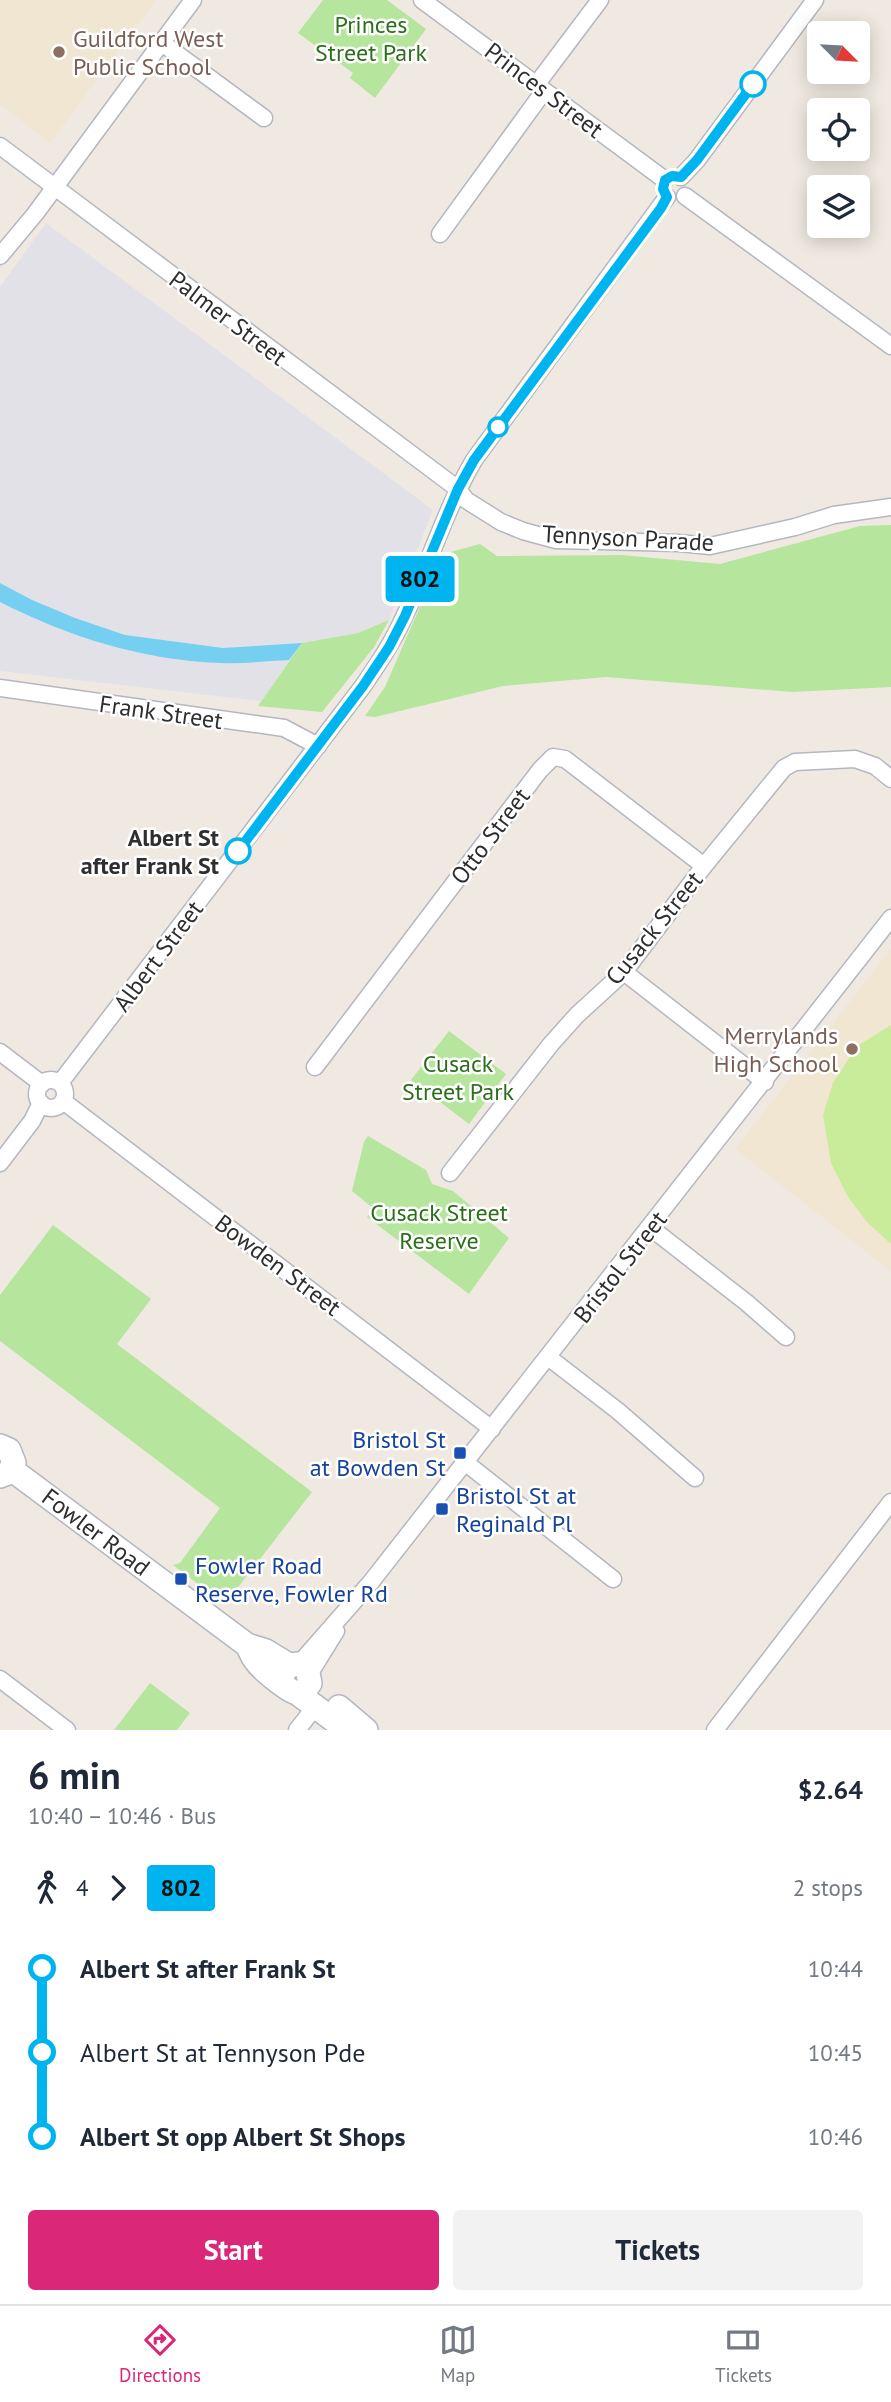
<!DOCTYPE html>
<meta charset="utf-8">
<style>
body{margin:0;font-family:"PT Sans",sans-serif;background:#f2f2f3;color:#1f2937;height:100vh;display:flex;flex-direction:column;font-size:26px;white-space:nowrap}
*{box-sizing:border-box;margin:0}
p{font-size:23px;color:#747a83}
.icon{flex:none;width:38px;height:38px;fill:none;stroke:currentColor;stroke-width:2;stroke-linecap:round;stroke-linejoin:round}
.map{position:relative;height:1730px;overflow:hidden}
.details{display:flex;flex-direction:column;background:#fff;flex:1}
.details>*{flex:none}
.badge{padding:0 14px;border-radius:5px;font-size:24px;line-height:46px}
.needle{width:46px;rotate:114deg}
.tools{position:absolute;left:807px;top:21px;display:grid;gap:14px}
.tools a{display:grid;place-items:center;width:63px;height:63px;border-radius:7px;background:#fff;box-shadow:0 4px 18px #0003;font-size:35px}
.map>.badge{position:absolute;translate:-50% -50%;box-shadow:0 0 0 4px #fff}
.legs{display:flex;align-items:center;gap:10px;height:77px;padding:0 28px;font-size:23px}
.legs p{margin-inline-start:auto}
.summary{display:flex;align-items:center;justify-content:space-between;height:119px;padding:0 28px}
h1{font-size:38px;font-weight:700;line-height:52px}
.cta{display:flex;gap:14px;margin-top:auto;padding:14px 28px}
.cta a{flex:1;height:80px;border-radius:7px;background:#db2777;color:#fff;font-size:28px;font-weight:700;line-height:80px;text-align:center}
.cta a+a{background:#f2f2f3;color:#1f2937}
ul{padding:0 28px;list-style:none}
li{display:flex;align-items:center;gap:24px;height:84px;font-size:26px}
li i{display:grid;place-items:center;width:10px;height:100%;margin:0 9px;background:currentColor}
li i::after{content:'';width:18px;height:18px;margin:-9px;border:5px solid;border-radius:50%;background:#fff}
li p{margin-inline-start:auto}
li:first-child i{background:linear-gradient(#0000 50%,currentColor 0)}
li:last-child i{background:linear-gradient(currentColor 50%,#0000 0)}
.menu{display:flex;justify-content:space-around;align-items:center;height:98px;border-top:2px solid #e0e1e3;background:#fff;font-size:19px;color:#747a83}
.menu a{display:grid;justify-items:center;gap:4px}
.menu .active{color:#db2777}
.map>svg:first-child{display:block}
.industrial{fill:#e3e1e8}
.education{fill:#f0e6d1}
.green{fill:#b6e59e}
.pitch{fill:#c9ec9a}
.water{fill:#75cff0}
.lines{fill:none;stroke-linecap:round;stroke-linejoin:round}
.street-casing{stroke:#b4b7c1;stroke-width:19}
.secondary-casing{stroke:#b4b7c1;stroke-width:26}
.street{stroke:#fff;stroke-width:16}
.secondary{stroke:#fff;stroke-width:23}
.line-1-casing{stroke:#fff;stroke-width:16}
.line-1{stroke:#00b5ef;stroke-width:10}
.education-dot{fill:#8d6e63;stroke:#fff;stroke-width:2.5}
.stop-1-dot{fill:#fff;stroke:#00b5ef;stroke-width:3.5}
.transit-dot{fill:#1a4fb4;stroke:#fff;stroke-width:2.5}
.labels{text-anchor:middle;dominant-baseline:central;stroke-width:5;stroke-linejoin:round;paint-order:stroke}
.park-label{font-size:24px;fill:#2c6e1b;stroke:#fff}
.education-label{font-size:24px;fill:#785e54;stroke:#fff;text-anchor:start}
.street-label{font-size:24px;fill:#2e2e2e;stroke:#fff}
.stop-label{font-size:24px;font-weight:bold;fill:#2e2e2e;stroke:#fff;text-anchor:end}
.transit-label{font-size:24px;fill:#164399;stroke:#fff;text-anchor:start}
</style>
<div class="map">
<svg width="891" height="1730" viewBox="0 0 891 1730">
<rect width="100%" height="100%" fill="#efe9e1"/>
<path class="industrial" d="M46,223L433,510L389,620L358,633L302,643L261,701L0,671V287Z"/>
<path class="education" d="M0,0H156L50,143L0,104Z
M891,949V1271L735,1149Z"/>
<path class="green" d="M323,0H387L426,29L375,98L350,78L353,73L298,33Z
M891,525V687L792,692L606,677L503,686L375,717L365,716L385,687L443,554L480,544L497,556L621,555L720,564L860,526Z
M389,620L374,647L322,712L258,706L302,643L358,633Z
M449,1031L506,1074L469,1124L411,1080Z
M368,1136L426,1170L432,1184L453,1191L509,1238L469,1294L367,1217L374,1209L352,1191L364,1142Z
M53,1225L151,1299L117,1344L312,1492L225,1604L173,1565L180,1563L220,1508L0,1341V1295Z
M150,1683L190,1713L177,1730H114Z"/>
<path class="pitch" d="M891,1025V1244L867,1222L848,1197L831,1163L823,1115L833,1083L856,1047Z"/>
<path class="water" d="M0,583L32,600L75,618L125,635L223,648L302,643L289,660C266,661 243,664 220,663C142,660 69,637 0,602Z"/>
<g class="lines">
<defs>
<path id="street" d="M422,0L665,180
M162,43L264,118
M536,85L600,0
M0,146L458,489L466,500L501,522L523,531L556,540L679,543L710,546L795,527L834,515L891,507
M681,177L697,160L815,0
M685,196L891,346
M440,234L544,91
M0,256L35,214L193,0
M0,688L284,728L318,746
M624,972L765,1082
M0,1052L42,1084
M315,1067L540,770L553,757L565,759L704,866
M37 1094a14 14 0 1 1 28 0a14 14 0 1 1-28 0Z
M60,1083L363,686C378,664 393,642 404,617C429,565 445,510 474,460L667,197
M63,1101L492,1429
M0,1163L32,1121L41,1103
M450,1173L551,1044L577,1015L624,972L704,866L784,768L795,762L855,759L875,766L891,779
M651,1228L747,1303L786,1337
M548,1357L618,1411L695,1478
M466,1463L613,1579
M299,1664L371,1582L891,918
M310,1673L336,1631
M0,1679L67,1730
M297,1730L315,1707
M715,1730L891,1502"/>
<path id="secondary" d="M0,1446L9,1450L14,1463L8,1473L0,1476
M11,1469L247,1645L266,1651L289,1665
M247,1645C250,1650 252,1657 256,1661C261,1669 289,1692 297,1693L347,1730
M281,1677L289,1665L299,1664L307,1669L310,1683L305,1690L297,1693
M339,1707L366,1730"/>
</defs>
<use href="#street" class="street-casing"/>
<use href="#secondary" class="secondary-casing"/>
<use href="#street" class="street"/>
<use href="#secondary" class="secondary"/>
</g>
<g class="lines">
<defs>
<path id="line-1" d="M238,851L363,686L389,647L405,616L458,489L474,460L661,208L667,197L663,189L665,180L672,176L681,177L697,160L753,84"/>
</defs>
<use href="#line-1" class="line-1-casing"/>
<use href="#line-1" class="line-1"/>
</g>
<g class="education-dot">
<circle cx="59" cy="52" r="7"/>
<circle cx="852" cy="1049" r="7"/>
</g>
<g class="stop-1-dot">
<circle cx="753" cy="84" r="12"/>
<circle cx="498" cy="427" r="9"/>
<circle cx="238" cy="851" r="12"/>
</g>
<g class="transit-dot">
<rect x="453" y="1446" width="14" height="14" rx="3.5"/>
<rect x="435" y="1502" width="14" height="14" rx="3.5"/>
<rect x="174" y="1572" width="14" height="14" rx="3.5"/>
</g>
<g class="labels">
<g class="park-label">
<text x="371" y="24">Princes<tspan x="371" dy="28">Street Park</tspan></text>
<text x="458" y="1063">Cusack<tspan x="458" dy="28">Street Park</tspan></text>
<text x="439" y="1212">Cusack Street<tspan x="439" dy="28">Reserve</tspan></text>
</g>
<g class="education-label">
<text x="73" y="38">Guildford West<tspan x="73" dy="28">Public School</tspan></text>
<text x="838" y="1035" text-anchor="end">Merrylands<tspan x="838" dy="28">High School</tspan></text>
</g>
<g class="street-label">
<text transform="translate(544 90) rotate(37)">Princes Street</text>
<text transform="translate(228 318) rotate(37)">Palmer Street</text>
<text transform="translate(628 538) rotate(3)">Tennyson Parade</text>
<text transform="translate(161 712) rotate(8)">Frank Street</text>
<text transform="translate(490 836) rotate(-53)">Otto Street</text>
<text transform="translate(654 928) rotate(-51)">Cusack Street</text>
<text transform="translate(158 956) rotate(-53)">Albert Street</text>
<text transform="translate(278 1265) rotate(37)">Bowden Street</text>
<text transform="translate(620 1267) rotate(-52)">Bristol Street</text>
<text transform="translate(96 1532) rotate(37)">Fowler Road</text>
</g>
<g class="stop-label">
<text x="219" y="837">Albert St<tspan x="219" dy="28">after Frank St</tspan></text>
</g>
<g class="transit-label">
<text x="446" y="1439" text-anchor="end">Bristol St<tspan x="446" dy="28">at Bowden St</tspan></text>
<text x="456" y="1495">Bristol St at<tspan x="456" dy="28">Reginald Pl</tspan></text>
<text x="195" y="1565">Fowler Road<tspan x="195" dy="28">Reserve, Fowler Rd</tspan></text>
</g>
</g>
</svg>
<div class="tools">
<a><svg class="needle" viewBox="-14 -14 28 28"><path d="M0-13l5 13h-10z" fill="#e53935"/><path d="M0 13l5-13h-10z" fill="#747a83"/></svg></a>
<a><svg class="icon" aria-label="locate" viewBox="0 0 24 24"><circle cx="12" cy="12" r="6"/><path d="M12 2v4M12 18v4M2 12h4M18 12h4"/></svg></a>
<a><svg class="icon" aria-label="layers" viewBox="0 0 24 24"><path d="M12 4l9 5-9 5-9-5zM3 14l9 5 9-5"/></svg></a>
</div>
<b class="badge" style="left:420px;top:579px;background:#00b5ef;color:#111">802</b>
</div>
<section class="details">
<div class="summary"><div><h1>6 min</h1><p>10:40 – 10:46 · Bus</p></div><b>$2.64</b></div>
<div class="legs"><svg class="icon" aria-label="walk" viewBox="0 0 24 24"><circle cx="13" cy="4" r="2"/><path d="M13 8l-2 6 4 7M11 14l-3 7M7 12l3-4h3l4 4"/></svg>4<svg class="icon" aria-label="forward" viewBox="0 0 24 24"><path d="M9 5l7 7-7 7"/></svg><b class="badge" style="background:#00b5ef;color:#111">802</b><p>2 stops</p></div>
<ul>
<li><i style="color:#00b5ef"></i><b>Albert St after Frank St</b><p>10:44</p></li>
<li><i style="color:#00b5ef"></i><span>Albert St at Tennyson Pde</span><p>10:45</p></li>
<li><i style="color:#00b5ef"></i><b>Albert St opp Albert St Shops</b><p>10:46</p></li>
</ul>
<div class="cta"><a>Start</a><a>Tickets</a></div>
</section>
<nav class="menu">
<a class="active"><svg class="icon" aria-label="directions" viewBox="0 0 24 24"><path d="M12 3l9 9-9 9-9-9zM9 14v-3h6M13 9l2 2-2 2"/></svg>Directions</a>
<a><svg class="icon" aria-label="map" viewBox="0 0 24 24"><path d="M3 6l6-2 6 2 6-2v14l-6 2-6-2-6 2zM9 4v14M15 6v14"/></svg>Map</a>
<a><svg class="icon" aria-label="tickets" viewBox="0 0 24 24"><path d="M3 7h18v10H3zM15 7v10"/></svg>Tickets</a>
</nav>
